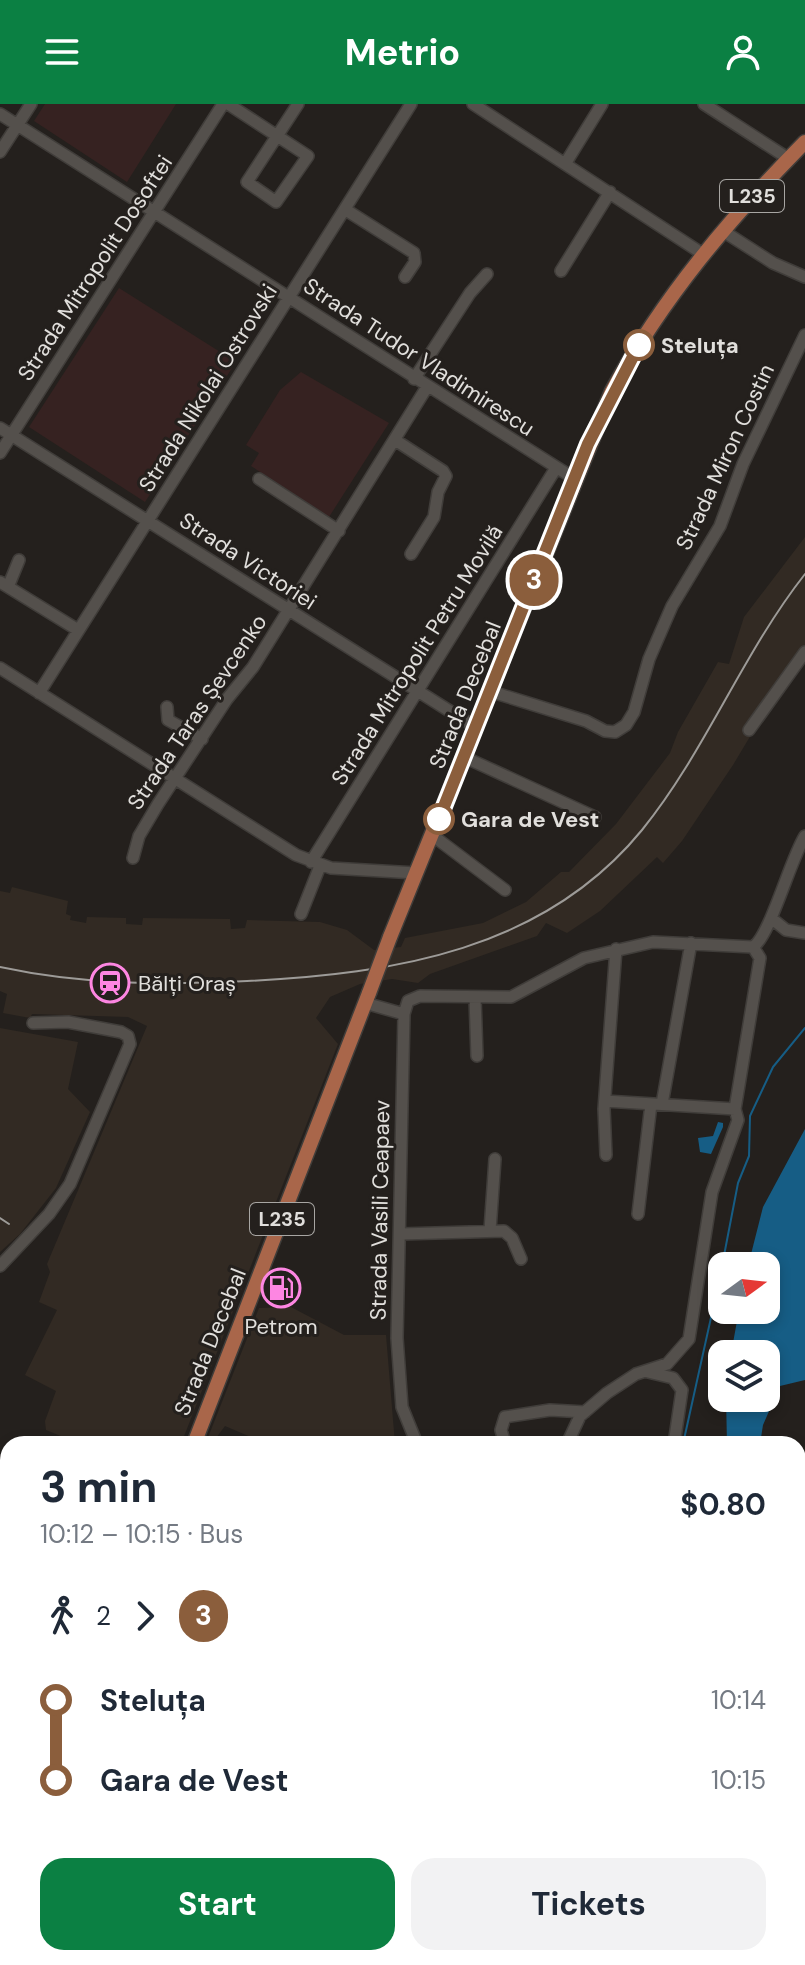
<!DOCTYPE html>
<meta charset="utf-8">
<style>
body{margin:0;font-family:"DM Sans",sans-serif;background:#f2f2f3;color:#1f2937;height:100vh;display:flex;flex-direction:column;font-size:30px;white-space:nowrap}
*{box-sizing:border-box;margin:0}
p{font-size:26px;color:#747a83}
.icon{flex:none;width:44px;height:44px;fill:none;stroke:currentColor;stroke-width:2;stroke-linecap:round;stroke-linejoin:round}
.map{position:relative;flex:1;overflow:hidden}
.side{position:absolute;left:0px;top:1332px;width:806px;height:530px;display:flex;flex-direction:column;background:#fff;border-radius:24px 24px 0 0;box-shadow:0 4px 12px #0003}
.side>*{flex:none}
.badge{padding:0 16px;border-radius:26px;font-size:28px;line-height:52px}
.needle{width:52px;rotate:75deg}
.buttons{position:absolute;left:708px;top:1148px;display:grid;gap:16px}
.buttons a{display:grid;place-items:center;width:72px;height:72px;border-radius:16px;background:#fff;box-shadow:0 4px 12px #0003;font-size:40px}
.map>.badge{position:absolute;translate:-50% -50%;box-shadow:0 0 0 4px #fff}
.legs{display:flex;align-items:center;gap:12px;height:88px;padding:0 40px;font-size:26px}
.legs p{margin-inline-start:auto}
.head{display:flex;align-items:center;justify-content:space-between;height:136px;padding:0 40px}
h1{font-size:44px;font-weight:700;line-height:60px}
.cta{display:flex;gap:16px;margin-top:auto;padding:16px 40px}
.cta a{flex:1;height:92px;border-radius:24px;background:#0b8043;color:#fff;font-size:32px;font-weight:700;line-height:92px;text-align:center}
.cta a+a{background:#f2f2f3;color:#1f2937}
ul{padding:0 40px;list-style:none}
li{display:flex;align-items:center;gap:28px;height:80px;font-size:30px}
li i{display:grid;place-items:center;width:12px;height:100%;margin:0 10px;background:currentColor}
li i::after{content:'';width:20px;height:20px;margin:-10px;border:6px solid;border-radius:50%;background:#fff}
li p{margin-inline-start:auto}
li:first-child i{background:linear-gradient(#0000 50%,currentColor 0)}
li:last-child i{background:linear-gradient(currentColor 50%,#0000 0)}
header{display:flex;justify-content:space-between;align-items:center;height:104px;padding:0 40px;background:#0b8043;color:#fff;font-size:36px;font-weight:700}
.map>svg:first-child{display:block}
.built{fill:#322a23}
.education{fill:#362221}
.green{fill:#3a4104}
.water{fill:#165d85}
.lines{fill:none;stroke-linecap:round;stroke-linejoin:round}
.stream{stroke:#165d85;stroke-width:2}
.minor-casing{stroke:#403d3a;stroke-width:14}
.major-casing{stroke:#403d3a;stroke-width:17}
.minor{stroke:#54504c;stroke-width:11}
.major{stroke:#a9664a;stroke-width:14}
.rail{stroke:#9d9b98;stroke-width:2}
.major-bridge-casing{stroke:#403d3a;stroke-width:17;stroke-linecap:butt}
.major-bridge{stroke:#a9664a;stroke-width:14}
.line-1-casing{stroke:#fff;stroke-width:18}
.line-1{stroke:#8b5e3c;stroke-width:12}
.stop-1-dot{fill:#fff;stroke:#8b5e3c;stroke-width:4}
.labels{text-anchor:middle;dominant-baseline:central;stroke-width:6;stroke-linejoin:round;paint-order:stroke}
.shield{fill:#24201d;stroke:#a8a6a3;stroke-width:2}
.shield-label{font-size:20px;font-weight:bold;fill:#e1dfdc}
.street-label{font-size:22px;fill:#e1dfdc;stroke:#24201d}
.stop-label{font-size:22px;font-weight:bold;fill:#e1dfdc;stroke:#24201d;text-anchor:start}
.poi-label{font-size:22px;fill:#e1dfdc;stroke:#24201d;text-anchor:start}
</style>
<header><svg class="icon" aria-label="menu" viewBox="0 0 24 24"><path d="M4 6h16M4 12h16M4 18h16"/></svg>Metrio<svg class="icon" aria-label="person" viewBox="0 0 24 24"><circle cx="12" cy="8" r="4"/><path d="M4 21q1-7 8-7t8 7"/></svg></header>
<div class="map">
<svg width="805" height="1861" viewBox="0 0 805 1861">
<rect width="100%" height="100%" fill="#24201d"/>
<path class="built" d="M805,433V541L733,661L682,737L663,759L657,753L600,807L567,829L546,819L537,832L430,870L418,879L392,875L360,880L330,893L316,914L338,940L181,1340H80L46,1326L45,1317L56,1287L25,1271L57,1206L39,1198L50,1168L47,1160L147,922L128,913L32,910L30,914L3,909L7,890L0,887V787L10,789L12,783L68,797L66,810L71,812L70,816L86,819L87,813L126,814V820L142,821L143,814L230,815L231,825L245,824L247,816L320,818L347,826L374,846L401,843L405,834L483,819L526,798L561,768H569L616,720L670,649L678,628L718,558L729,560L744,513Z
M0,924L78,938L68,985L90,1008L56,1084L20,1130L0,1148Z
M291,1203L344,1231H386L395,1340H257L258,1336L225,1322L213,1338L207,1336L259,1204Z"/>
<path class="education" d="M45,0H176L127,78L34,17Z
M119,184L236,258L145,398L29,323Z
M301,268L389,319L329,413L251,362L259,349L246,341L280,286Z
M6,1597L8,1657L0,1666V1604Z
M0,1691L8,1698V1833L2,1841Z"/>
<path class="green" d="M0,1691L8,1698V1732L0,1725Z"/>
<path class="water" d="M718,1018L723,1019V1023L711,1050L700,1048L698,1034L713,1032Z
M805,1025V1276L780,1282L763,1321L760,1340H727L726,1294H766V1250H731L739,1206H766V1162H748L763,1103Z
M798,1500L805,1510V1771L798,1753Z"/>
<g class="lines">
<path class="stream" d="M722,1162L738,1079L749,1052L750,1012L773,963L805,924
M683,1340L722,1164
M789,1854L792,1861"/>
<defs>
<path id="minor" d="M228,0L308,52L276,98L247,78L298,0
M473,0L703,150
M704,0L789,55
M0,10L575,375
M0,48L31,0
M565,60L602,0
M346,106L414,149L415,158L405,173
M723,127L773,159L805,173
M561,167L610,88
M414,275L470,189L487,170
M0,324L475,623
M395,336L443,367L446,372L438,388L434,413L411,450
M0,349L223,0
M259,375L339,427
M0,478L78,526
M8,483L19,456
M0,564L296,751L331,764L416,769
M489,587L586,617L605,627L615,628L626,621L634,608L649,555L672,502L720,422L743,360L805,231
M39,589L411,0
M167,603L168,616L202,635
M749,626L805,548
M464,653L595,713
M432,731L505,786
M133,754L139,732L158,700L227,595L253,563L427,283
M311,758L556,364
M301,810L320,762
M771,814L786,826L805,829
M475,894L477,952
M365,899L404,910L397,1234L402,1303L417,1340
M404,910L408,897L420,892L511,893L584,854L653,838L753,843C770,832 790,756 805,732
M605,997L735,1005
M662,1000L691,839
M606,1051L604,1005L616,845
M638,1110L651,1000
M490,1126L495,1055
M401,1130L504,1127L512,1134L521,1155
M0,1162L49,1110L70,1080L130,940L128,932L121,928L68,918L33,919
M648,1268L673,1274L682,1286L674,1340
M505,1340L501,1326L505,1313L550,1306L585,1308
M567,1340L580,1312L607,1289L636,1270L667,1260L689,1235L712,1088L738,1016L735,1005L760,854L753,843
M0,1504L8,1512
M459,1854L463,1861
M620,1854L623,1861
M771,1854L774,1861
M0,1855L8,1861
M41,1861L45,1854
M137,1861L143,1854
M403,1861L410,1854"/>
<path id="major" d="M390,833L612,287C663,193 730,114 805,38
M194,1340L369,889
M0,1674L8,1681
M213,1854L221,1861"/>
</defs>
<use href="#minor" class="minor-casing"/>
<use href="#major" class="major-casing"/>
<use href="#minor" class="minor"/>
<use href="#major" class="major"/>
<path class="rail" d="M0,863C83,881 163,881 247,877C394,870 544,846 642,726C706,647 742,550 805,470
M0,1114L9,1120"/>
<defs>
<path id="major-bridge" d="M369,889L390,833"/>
</defs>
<use href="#major-bridge" class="major-bridge-casing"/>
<use href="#major-bridge" class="major-bridge"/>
</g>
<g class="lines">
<defs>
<path id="line-1" d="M439,715L588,340L639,241"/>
</defs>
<use href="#line-1" class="line-1-casing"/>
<use href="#line-1" class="line-1"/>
</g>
<defs>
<symbol id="station-ring" viewBox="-11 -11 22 22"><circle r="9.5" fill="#24201d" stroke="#fd86e2" stroke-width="1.5"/><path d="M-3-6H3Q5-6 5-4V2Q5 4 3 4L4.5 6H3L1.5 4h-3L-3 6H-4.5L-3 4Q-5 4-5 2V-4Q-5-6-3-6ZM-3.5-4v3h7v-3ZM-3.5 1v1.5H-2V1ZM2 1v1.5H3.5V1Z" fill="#fd86e2"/></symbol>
<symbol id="fuel-ring" viewBox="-11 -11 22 22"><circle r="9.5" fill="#24201d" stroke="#fd86e2" stroke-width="1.5"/><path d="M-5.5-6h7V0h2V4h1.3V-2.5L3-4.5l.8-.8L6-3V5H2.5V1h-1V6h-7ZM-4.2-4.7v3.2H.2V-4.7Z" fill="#fd86e2"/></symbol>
</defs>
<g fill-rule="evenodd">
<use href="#station-ring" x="88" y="857" width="44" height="44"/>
<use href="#fuel-ring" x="259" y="1162" width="44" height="44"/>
</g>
<g class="stop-1-dot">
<circle cx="639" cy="241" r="14"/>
<circle cx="439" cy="715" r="14"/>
</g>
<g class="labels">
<g class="shield">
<rect x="720" y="76" width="64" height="32" rx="6"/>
<rect x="250" y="1099" width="64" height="32" rx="6"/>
</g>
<g class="shield-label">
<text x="752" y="92">L235</text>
<text x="282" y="1115">L235</text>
</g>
<g class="street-label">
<text transform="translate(95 164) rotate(-57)">Strada Mitropolit Dosoftei</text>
<text transform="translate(419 253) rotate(33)">Strada Tudor Vladimirescu</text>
<text transform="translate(208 284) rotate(-58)">Strada Nikolai Ostrovski</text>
<text transform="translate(725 353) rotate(-65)">Strada Miron Costin</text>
<text transform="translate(248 457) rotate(33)">Strada Victoriei</text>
<text transform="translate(417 551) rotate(-58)">Strada Mitropolit Petru Movilă</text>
<text transform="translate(465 591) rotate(-68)">Strada Decebal</text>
<text transform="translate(197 608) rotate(-56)">Strada Taras Șevcenko</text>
<text transform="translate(380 1106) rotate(-89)">Strada Vasili Ceapaev</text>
<text transform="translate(210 1238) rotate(-68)">Strada Decebal</text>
</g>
<g class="stop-label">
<text x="661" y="241">Steluța</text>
<text x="461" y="715">Gara de Vest</text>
</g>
<g class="poi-label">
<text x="138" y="879">Bălți Oraș</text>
<text x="281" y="1222" text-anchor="middle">Petrom</text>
</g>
</g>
</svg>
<div class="buttons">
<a><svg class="needle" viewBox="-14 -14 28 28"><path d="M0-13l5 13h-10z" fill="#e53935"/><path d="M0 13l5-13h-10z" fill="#747a83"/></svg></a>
<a><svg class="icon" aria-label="layers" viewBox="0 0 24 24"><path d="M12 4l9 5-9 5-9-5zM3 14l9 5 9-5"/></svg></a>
</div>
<b class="badge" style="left:534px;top:476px;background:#8b5e3c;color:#fff">3</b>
<section class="side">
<div class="head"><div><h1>3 min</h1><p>10:12 – 10:15 · Bus</p></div><b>$0.80</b></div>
<div class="legs"><svg class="icon" aria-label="walk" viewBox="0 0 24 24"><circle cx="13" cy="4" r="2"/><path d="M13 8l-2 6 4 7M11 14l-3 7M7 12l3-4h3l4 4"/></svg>2<svg class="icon" aria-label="forward" viewBox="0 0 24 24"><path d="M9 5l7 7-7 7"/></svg><b class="badge" style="background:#8b5e3c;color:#fff">3</b></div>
<ul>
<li><i style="color:#8b5e3c"></i><b>Steluța</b><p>10:14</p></li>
<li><i style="color:#8b5e3c"></i><b>Gara de Vest</b><p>10:15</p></li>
</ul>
<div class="cta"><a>Start</a><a>Tickets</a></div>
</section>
</div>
